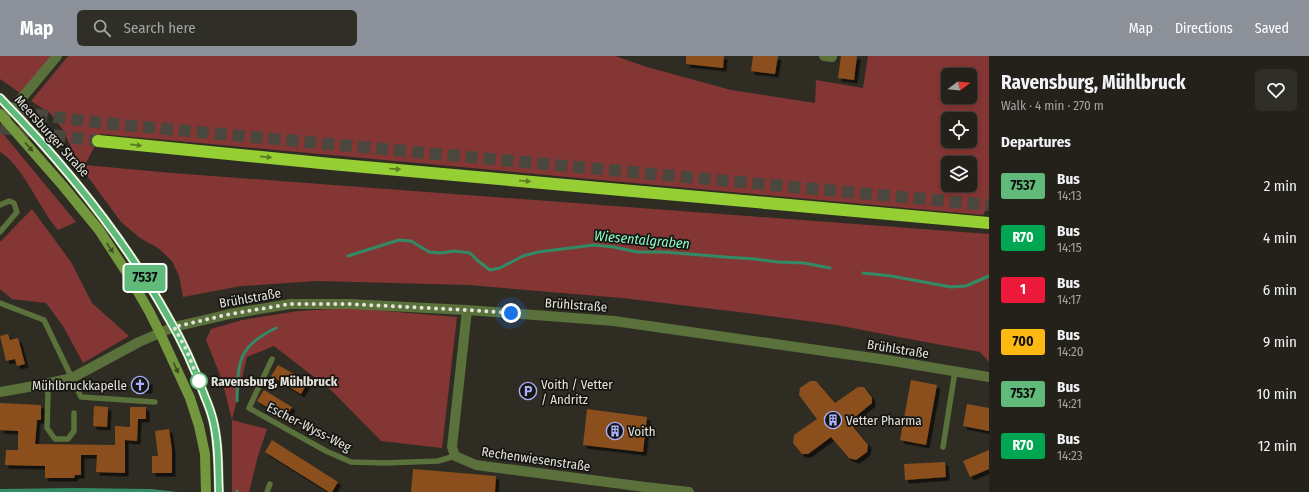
<!DOCTYPE html>
<meta charset="utf-8">
<style>
body{margin:0;font-family:"Fira Sans Condensed",sans-serif;background:#2f2e27;color:#f1f3f6;height:100vh;display:flex;flex-direction:column;font-size:15px;white-space:nowrap}
*{box-sizing:border-box;margin:0}
p{font-size:13px;color:#a3a3a2}
.icon{flex:none;width:22px;height:22px;fill:none;stroke:currentColor;stroke-width:2;stroke-linecap:round;stroke-linejoin:round}
.map{position:relative;flex:1;overflow:hidden}
.sheet{display:flex;flex-direction:column;background:#23211a;width:320px}
.sheet>*{flex:none}
.badge{padding:0 8px;border-radius:3px;font-size:14px;line-height:26px}
.needle{width:26px;rotate:74deg}
.fabs{position:absolute;left:941px;top:12px;display:grid;gap:8px}
.fabs a{display:grid;place-items:center;width:36px;height:36px;border-radius:6px;background:#23211a;box-shadow:0 2px 6px #0003,0 0 0 1px #403e39;font-size:20px}
.you{position:absolute;width:20px;height:20px;margin:-10px;border:3px solid #fff;border-radius:50%;background:#1a73e8;box-shadow:0 0 0 6px #1a73e833}
.map>.badge{position:absolute;translate:-50% -50%;box-shadow:0 0 0 2px #fff}
h2{padding:0 12px;font-size:15px;line-height:36px}
.round{display:grid;place-items:center;flex:none;width:42px;height:42px;border-radius:6px;background:#2f2e27}
.overview{display:flex;align-items:center;justify-content:space-between;height:68px;padding:0 12px}
h1{font-size:19px;font-weight:700;line-height:30px}
ul{padding:0;list-style:none}
li{display:flex;align-items:center;gap:12px;height:52px;padding:0 12px}
li div{flex:1}
li b{display:block;font-size:15px}
li em{font-style:normal}
li .badge{min-width:44px;font-weight:700;text-align:center}
header{display:flex;align-items:center;gap:24px;box-sizing:border-box;height:56px;padding:0 20px;background:#8c9099;color:#fff}
header strong{font-size:19px}
nav{display:flex;gap:22px;margin-inline-start:auto;font-size:14px}
.search{width:280px;height:36px;background:#2f2e27;display:flex;align-items:center;gap:10px;box-sizing:border-box;padding:0 14px;border-radius:6px;color:#a3a3a2;font-size:15px}
main{display:flex;flex:1;min-height:0}
.map>svg:first-child{display:block}
.green{fill:#843634;fill-rule:evenodd}
.water{fill:#338b66}
.lines{fill:none;stroke-linecap:round;stroke-linejoin:round}
.stream{stroke:#338b66;stroke-width:3}
.building{fill:#8a501b;filter:url(#shadow)}
.highway-tunnel{stroke:#4a473f;stroke-width:12;stroke-dasharray:12 6;stroke-linecap:butt}
.lane{stroke:#5a713b;stroke-width:5.5}
.street{stroke:#5a713b;stroke-width:10}
.secondary{stroke:#73973c;stroke-width:10}
.highway{stroke:#96cf34;stroke-width:12}
.oneway{fill:#5c7b24}
.oneway2{fill:#405024}
.line-casing{stroke:#fff;stroke-width:9}
.line{stroke:#60bb7b;stroke-width:6}
.walk{stroke:#e3e2db;stroke-width:4;stroke-dasharray:0 7.2}
.stop-dot{fill:#fff;stroke:#60bb7b;stroke-width:2}
.labels{text-anchor:middle;dominant-baseline:central;stroke-width:3.5;stroke-linejoin:round;paint-order:stroke}
.street-label{font-size:13px;fill:#e3e2db;stroke:#161511}
.stop-label{font-size:13px;font-weight:bold;fill:#e3e2db;stroke:#161511;text-anchor:start}
.poi-label{font-size:13px;fill:#e3e2db;stroke:#161511;text-anchor:start}
.water-label{font-size:14px;font-style:italic;fill:#8bfac7;stroke:#161511}
</style>
<header>
<strong>Map</strong>
<div class="search"><svg class="icon" aria-label="search" viewBox="0 0 24 24"><circle cx="10" cy="10" r="6"/><path d="M15 15l6 6"/></svg>Search here</div>
<nav><a>Map</a><a>Directions</a><a>Saved</a></nav>
</header>
<main>
<div class="map">
<svg width="989" height="436" viewBox="0 0 989 436">
<defs>
<filter id="shadow"><feDropShadow dx="3.5" dy="3.5" stdDeviation="0" flood-color="#0009"/></filter>
</defs>
<rect width="100%" height="100%" fill="#2f2c23"/>
<path class="green" d="M0,0H57L23,39L0,23Z
M68,0H615L647,11L731,34L815,47L816,24L863,32L868,0H989V148L983,159L101,78L85,109L172,117L989,178V306L980,296L893,280L837,269L747,257L622,242L468,229L318,225L241,230L183,241L179,220L172,205L158,192L140,182L121,166L80,110L63,74L51,58L31,45ZM948,19H970V41H948ZM948,63H970V85H948ZM948,107H970V129H948Z
M0,74L76,166L58,174C40,154 22,108 0,96Z
M32,153L71,206L92,247L129,280L83,307L63,270L46,247L12,243L0,233V186Z
M349,252L457,261L442,392L381,385L332,335L274,290L247,301L232,364L267,373L258,400L249,436H232V364L222,324L206,284L211,273L242,264L298,255Z"/>
<path class="water" d="M75,432L151,433L178,436H0V433Z"/>
<g class="lines">
<path class="stream" d="M348,200L399,184L411,185L429,196L441,197L454,195L470,197L477,204L490,214L500,212L523,200L538,196L594,189L614,191L637,196H664L725,201L755,203L778,206L804,207L830,212
M863,217L891,220L951,231L966,230L989,220
M237,345C238,305 238,290 276,272
M237,436V435"/>
</g>
<path class="building" d="M686,0H724L723,12L686,8Z
M753,0H778L775,18L751,15Z
M841,0H857L854,24L838,22Z
M8,278L10,284L18,282L25,308L17,310L15,303L6,305L0,280Z
M278,309L308,326L301,338L271,320Z
M132,324L149,325V334H132Z
M911,324L937,329L926,389L900,384Z
M810,325H816L835,347L858,331H864L872,342V347L849,366L868,389L867,396L856,404L849,402L831,381L808,398H802L793,387L794,379L817,363L799,339L800,332Z
M264,334L292,351L285,362L257,345Z
M0,347L41,349V364H37L35,388L115,389V370L130,371V351H146V363H138L137,385L125,384V417L96,416L97,399H81V419H75L74,422H45V410L5,409L6,394H18V375L0,374Z
M967,348L989,352V375L963,370Z
M94,350L108,351L107,371L93,370Z
M587,353L647,361L643,396L583,389Z
M169,373L172,394V417H152V400H158L155,375Z
M272,384L338,426L332,436H329L265,396Z
M989,394V413L970,421L963,405Z
M945,406L946,421L905,424L904,408Z
M413,413L496,420L495,436H411Z"/>
<g class="lines">
<path class="highway-tunnel" d="M0,54L102,67L989,149
M0,72L98,85"/>
<path class="lane" d="M0,149L9,145L14,147L17,156L0,176
M0,247L44,264L81,341L155,346
M272,303L249,352L326,395L351,406L385,407L438,405L455,400
M45,328L48,338L47,372L55,383H68L74,375V357
M943,391L955,315
M267,436L270,428"/>
<path class="street" d="M824,0L832,1
M3,61L12,54L57,0
M467,254L452,391L455,400L476,409L645,431L689,436
M0,336L45,328L72,322L139,286L174,271L230,258L290,248H349L467,254L614,265L887,304L989,321"/>
<path class="secondary" d="M0,42C64,108 123,180 168,261C183,286 195,313 205,341C208,348 211,356 213,364C219,388 218,412 219,436
M0,58L63,130L99,174L127,217L149,255L160,277L190,342L199,370L205,398L206,436"/>
<path class="highway" d="M98,85L331,108L989,167"/>
</g>
<defs><path id="oneway-solid" d="M-6-.8H1V-3.2L6.5 0L1 3.2V.8H-6Z"/></defs>
<g class="oneway">
<use href="#oneway-solid" transform="translate(136 89) rotate(6)"/>
<use href="#oneway-solid" transform="translate(266 101) rotate(6)"/>
<use href="#oneway-solid" transform="translate(395 113) rotate(5)"/>
<use href="#oneway-solid" transform="translate(525 125) rotate(5)"/>
</g>
<g class="oneway2">
<use href="#oneway-solid" transform="translate(29 91) rotate(49)"/>
<use href="#oneway-solid" transform="translate(110 192) rotate(56)"/>
<use href="#oneway-solid" transform="translate(176 312) rotate(66)"/>
</g>
<g class="lines">
<defs>
<path id="line" d="M0,42C64,108 123,180 168,261C183,286 195,313 205,341C208,348 211,356 213,364C219,388 218,412 219,436"/>
</defs>
<use href="#line" class="line-casing"/>
<use href="#line" class="line"/>
<path class="walk" d="M199,325L186,293L174,271L230,258L290,248H349L467,254L511,257"/>
</g>
<defs>
<symbol id="church-ring" viewBox="-11 -11 22 22"><circle r="9.5" fill="#161511" stroke="#aab0fb" stroke-width="1.5"/><path d="M-1.2-6h2.4v3.5h3.3v2.4h-3.3V6h-2.4V-.1h-3.3v-2.4h3.3Z" fill="#aab0fb"/></symbol>
<symbol id="parking-ring" viewBox="-11 -11 22 22"><circle r="9.5" fill="#161511" stroke="#aab0fb" stroke-width="1.5"/><path d="M-3.5-5.5H1a3.5 3.5 0 0 1 0 7H-1V5.5H-3.5ZM-1-3.4V-.6H.8a1.4 1.4 0 0 0 0-2.8Z" fill="#aab0fb"/></symbol>
<symbol id="building-ring" viewBox="-11 -11 22 22"><circle r="9.5" fill="#161511" stroke="#aab0fb" stroke-width="1.5"/><path d="M-4-6H4V6H1V3H-1V6H-4ZM-2.5-4.3h1.7v1.8h-1.7ZM.8-4.3h1.7v1.8H.8ZM-2.5-1h1.7V.8h-1.7ZM.8-1h1.7V.8H.8Z" fill="#aab0fb"/></symbol>
</defs>
<g fill-rule="evenodd">
<use href="#church-ring" x="130" y="319" width="20" height="20"/>
<use href="#parking-ring" x="518" y="325" width="20" height="20"/>
<use href="#building-ring" x="823" y="354" width="20" height="20"/>
<use href="#building-ring" x="605" y="365" width="20" height="20"/>
</g>
<circle class="stop-dot" cx="199" cy="325" r="8"/>
<g class="labels">
<g class="street-label">
<text transform="translate(52 80) rotate(48)">Meersburger Straße</text>
<text transform="translate(250 242) rotate(-10)">Brühlstraße</text>
<text transform="translate(576 249) rotate(4)">Brühlstraße</text>
<text transform="translate(898 293) rotate(9)">Brühlstraße</text>
<text transform="translate(309 371) rotate(27)">Escher-Wyss-Weg</text>
<text transform="translate(536 403) rotate(8)">Rechenwiesenstraße</text>
</g>
<g class="stop-label">
<text x="211" y="325">Ravensburg, Mühlbruck</text>
</g>
<g class="poi-label">
<text x="541" y="328">Voith / Vetter<tspan x="541" dy="15">/ Andritz</tspan></text>
<text x="127" y="329" text-anchor="end">Mühlbruckkapelle</text>
<text x="846" y="364">Vetter Pharma</text>
<text x="628" y="375">Voith</text>
</g>
<g class="water-label">
<text transform="translate(642 184) rotate(5)">Wiesentalgraben</text>
</g>
</g>
</svg>
<div class="fabs">
<a><svg class="needle" viewBox="-14 -14 28 28"><path d="M0-13l5 13h-10z" fill="#e53935"/><path d="M0 13l5-13h-10z" fill="#a3a3a2"/></svg></a>
<a><svg class="icon" aria-label="locate" viewBox="0 0 24 24"><circle cx="12" cy="12" r="6"/><path d="M12 2v4M12 18v4M2 12h4M18 12h4"/></svg></a>
<a><svg class="icon" aria-label="layers" viewBox="0 0 24 24"><path d="M12 4l9 5-9 5-9-5zM3 14l9 5 9-5"/></svg></a>
</div>
<div class="you" style="left:511px;top:257px"></div>
<b class="badge" style="left:145px;top:222px;background:#60bb7b;color:#111">7537</b>
</div>
<section class="sheet">
<div class="overview"><div><h1>Ravensburg, Mühlbruck</h1><p>Walk · 4 min · 270 m</p></div><a class="round"><svg class="icon" aria-label="heart" viewBox="0 0 24 24"><path d="M12 20l-8-8c-3-5 5-10 8-4 3-6 11-1 8 4z"/></svg></a></div>
<h2>Departures</h2>
<ul>
<li><span class="badge" style="background:#60bb7b;color:#111">7537</span><div><b>Bus</b><p>14:13</p></div><em>2 min</em></li>
<li><span class="badge" style="background:#00a651;color:#fff">R70</span><div><b>Bus</b><p>14:15</p></div><em>4 min</em></li>
<li><span class="badge" style="background:#ec193b;color:#fff">1</span><div><b>Bus</b><p>14:17</p></div><em>6 min</em></li>
<li><span class="badge" style="background:#fdb812;color:#111">700</span><div><b>Bus</b><p>14:20</p></div><em>9 min</em></li>
<li><span class="badge" style="background:#60bb7b;color:#111">7537</span><div><b>Bus</b><p>14:21</p></div><em>10 min</em></li>
<li><span class="badge" style="background:#00a651;color:#fff">R70</span><div><b>Bus</b><p>14:23</p></div><em>12 min</em></li>
</ul>
</section>
</main>
